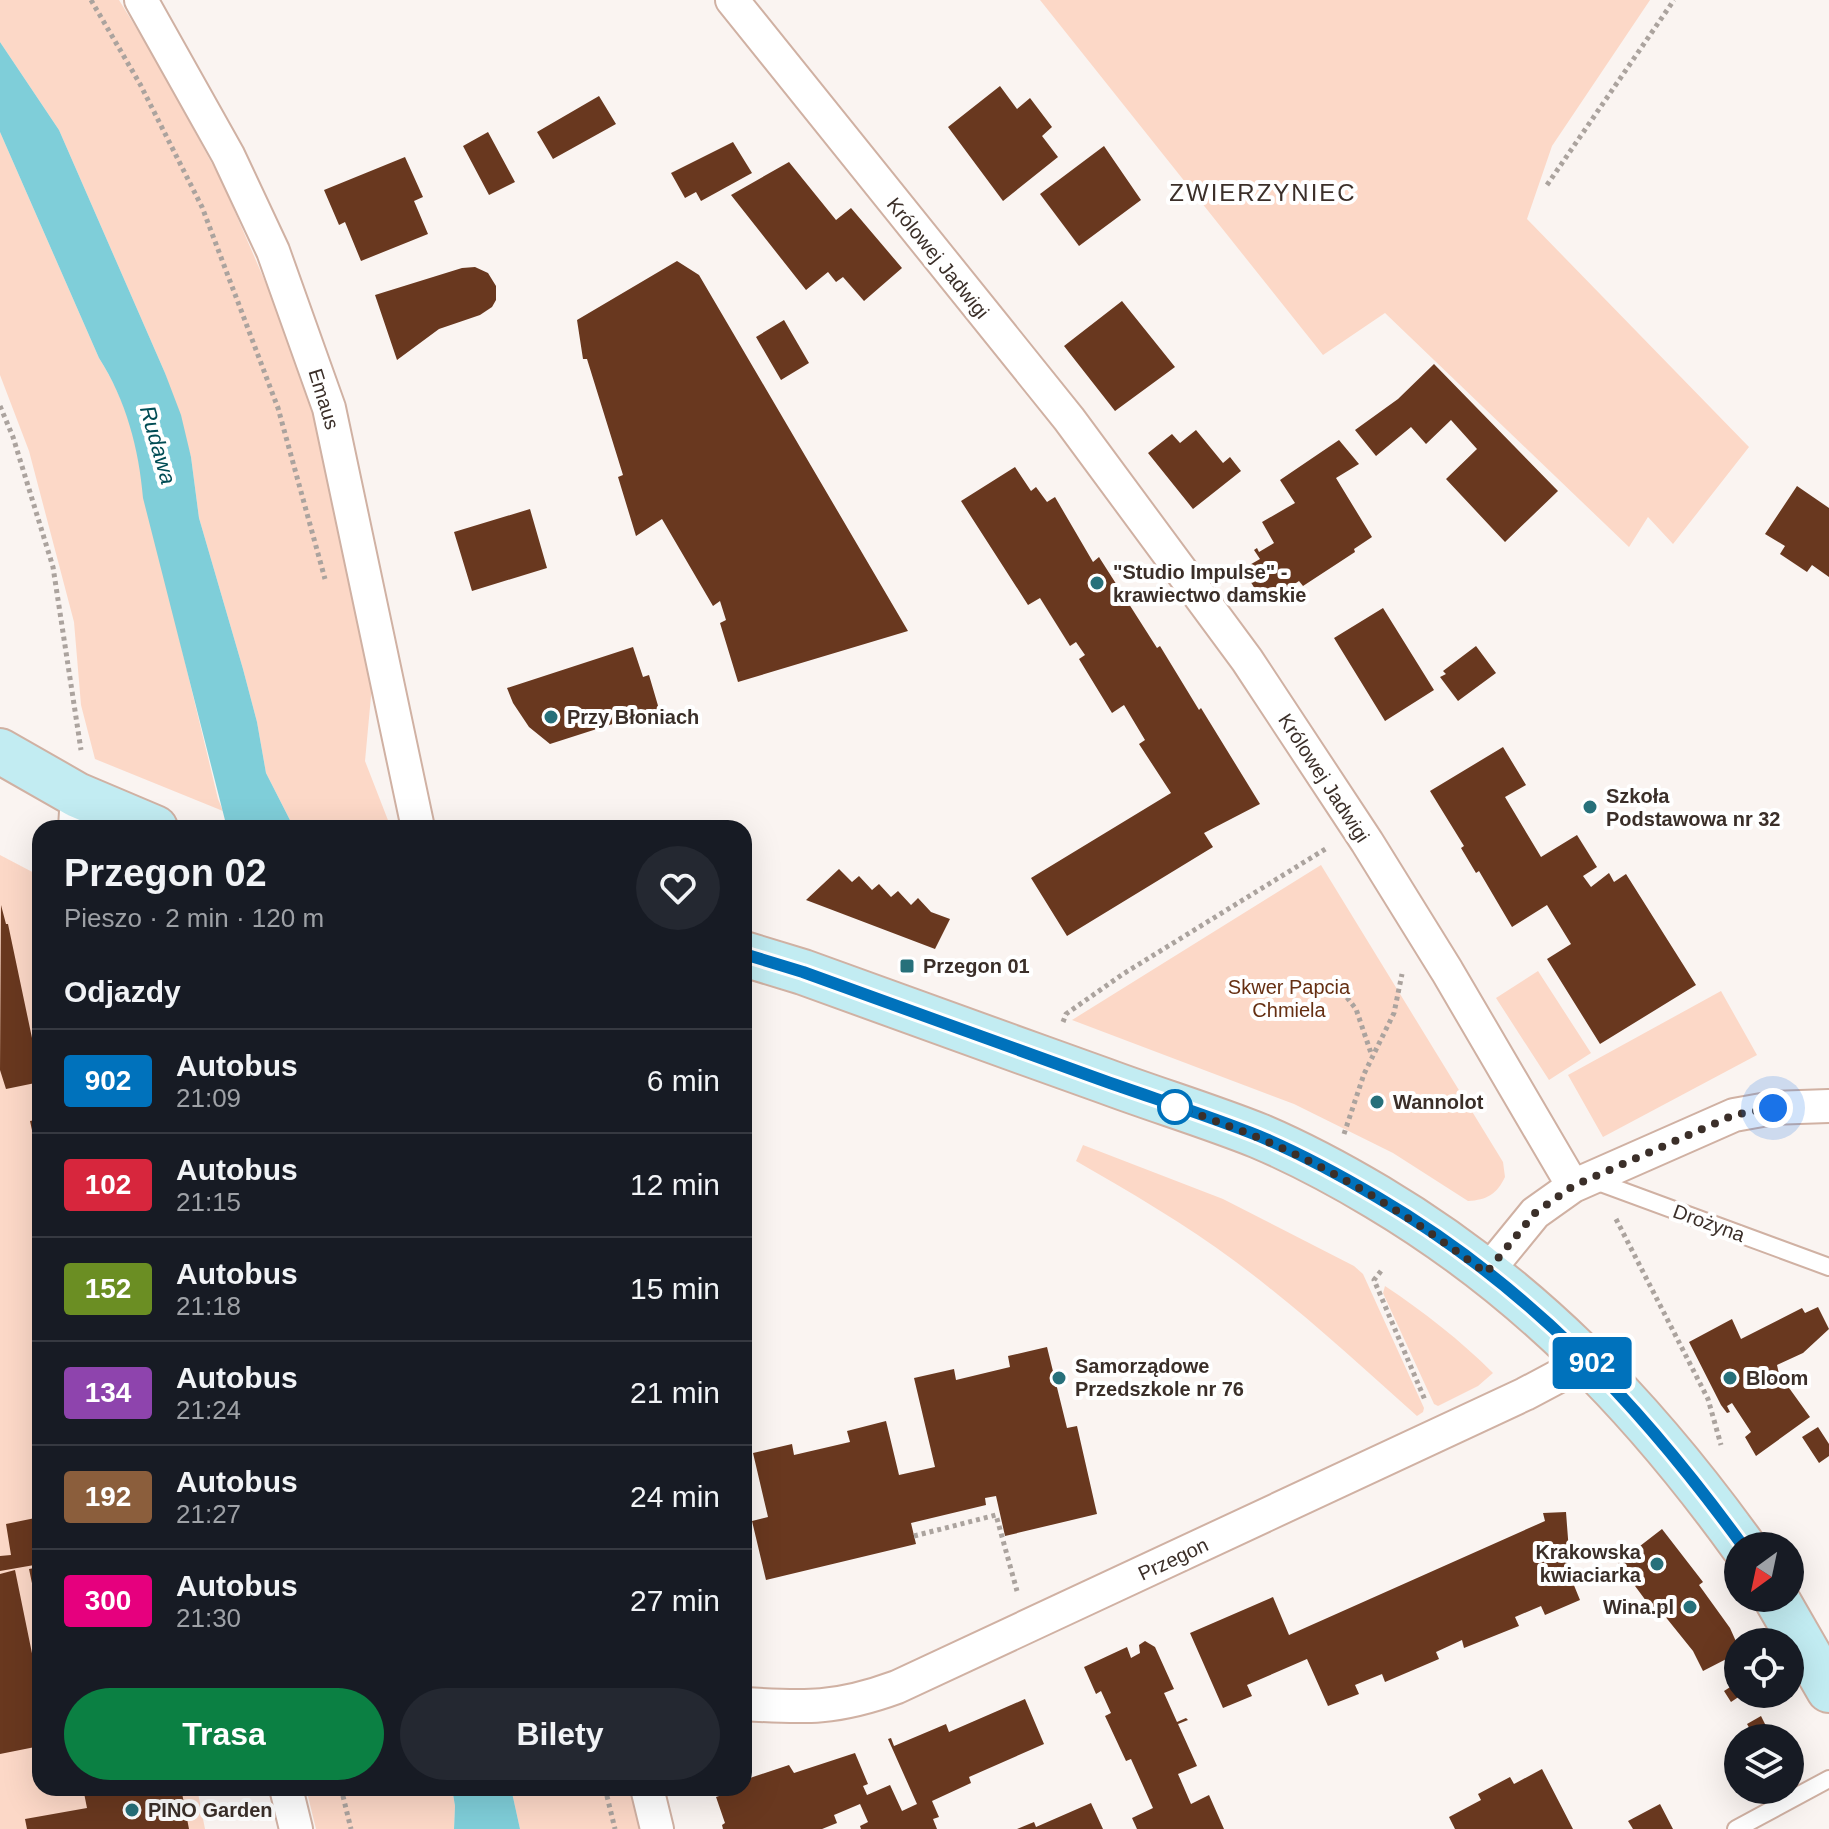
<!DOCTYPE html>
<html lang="pl">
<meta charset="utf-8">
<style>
body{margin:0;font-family:Helvetica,sans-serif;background:#242831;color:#f1f3f6;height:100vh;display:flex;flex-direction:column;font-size:30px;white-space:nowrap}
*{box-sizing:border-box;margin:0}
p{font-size:26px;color:#9ea1a6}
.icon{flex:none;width:44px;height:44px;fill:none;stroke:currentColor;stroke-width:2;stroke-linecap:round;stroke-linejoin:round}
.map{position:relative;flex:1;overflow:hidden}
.sheet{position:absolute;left:32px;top:820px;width:720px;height:976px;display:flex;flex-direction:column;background:#171b24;border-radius:24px;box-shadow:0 8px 32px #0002}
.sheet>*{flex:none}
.badge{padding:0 16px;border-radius:6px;font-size:28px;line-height:52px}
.needle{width:52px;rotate:213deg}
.buttons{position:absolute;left:1724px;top:1532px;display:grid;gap:16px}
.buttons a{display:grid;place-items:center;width:80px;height:80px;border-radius:50%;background:#171b24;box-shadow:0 8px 32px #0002;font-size:40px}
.you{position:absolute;width:40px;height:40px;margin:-20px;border:6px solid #fff;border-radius:50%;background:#1a73e8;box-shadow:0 0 0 12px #1a73e833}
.map>.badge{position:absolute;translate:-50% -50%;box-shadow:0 0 0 4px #fff}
h2{padding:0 32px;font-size:30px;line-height:72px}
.round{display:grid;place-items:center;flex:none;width:84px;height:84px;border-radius:42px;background:#242831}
.headline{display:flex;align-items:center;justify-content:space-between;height:136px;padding:0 32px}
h1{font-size:38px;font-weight:600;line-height:60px}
.action{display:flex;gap:16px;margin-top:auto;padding:16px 32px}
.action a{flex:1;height:92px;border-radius:48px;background:#0b8043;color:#fff;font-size:32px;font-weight:600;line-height:92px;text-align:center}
.action a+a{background:#242831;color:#f1f3f6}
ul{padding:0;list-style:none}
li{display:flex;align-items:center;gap:24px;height:104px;padding:0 32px;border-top:2px solid #363941}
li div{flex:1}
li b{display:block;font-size:30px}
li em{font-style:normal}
li .badge{min-width:88px;font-weight:700;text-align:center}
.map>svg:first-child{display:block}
.green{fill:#fcd8c7}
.water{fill:#7fced9}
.building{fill:#69381f}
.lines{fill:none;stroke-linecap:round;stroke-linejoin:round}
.lane-casing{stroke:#d0b1a3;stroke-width:20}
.street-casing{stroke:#d0b1a3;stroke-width:36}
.secondary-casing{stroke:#d0b1a3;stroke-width:48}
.path{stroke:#aba39e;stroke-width:5;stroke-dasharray:4 4;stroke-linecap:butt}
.lane{stroke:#fff;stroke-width:16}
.street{stroke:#fff;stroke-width:32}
.secondary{stroke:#c2ecf2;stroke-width:44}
.line-casing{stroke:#fff;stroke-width:18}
.line{stroke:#0072bc;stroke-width:12}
.walk{stroke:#3b2f29;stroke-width:8;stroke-dasharray:0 14.4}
.poi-dot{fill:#27707a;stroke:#fff;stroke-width:3}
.stop-dot{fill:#fff;stroke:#0072bc;stroke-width:4}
.labels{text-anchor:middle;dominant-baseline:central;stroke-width:8;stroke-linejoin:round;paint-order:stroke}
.street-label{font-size:20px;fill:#3b2f29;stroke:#fff}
.poi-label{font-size:20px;font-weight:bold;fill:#3b2f29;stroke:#fff;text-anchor:start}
.park-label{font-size:20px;fill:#663013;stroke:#fff}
.water-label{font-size:22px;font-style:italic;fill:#004c54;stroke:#fff}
.quarter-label{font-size:24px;letter-spacing:2px;fill:#3b2f29;stroke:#fff}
</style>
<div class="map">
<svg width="1829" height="1829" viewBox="0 0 1829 1829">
<rect width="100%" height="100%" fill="#faf4f1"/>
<path class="green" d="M0,0H119L153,55L222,182L296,353L328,464L373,675L365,761L391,828H294L266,773L257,722L243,669L199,518L191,457L165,373L59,130L0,42Z
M1040,0H1650L1552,146L1527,219L1749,447L1673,544L1648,517L1629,547L1385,313L1323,355Z
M0,132L99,358C119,389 135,430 140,466C143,484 144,499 150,517L218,799L223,811L95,759L81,705L74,622L29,451L0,375Z
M0,855L40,876V1788H197L205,1829H0Z
M1321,865L1503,1162L1505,1177C1497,1194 1487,1200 1468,1201L1393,1153L1294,1104L1072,1020Z
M1538,971L1591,1053L1549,1080L1496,998Z
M1721,991L1757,1055L1603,1137L1568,1075Z
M1083,1145L1223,1199L1354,1266L1363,1274L1424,1408L1423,1412L1417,1416C1358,1363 1299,1309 1236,1262C1185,1224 1130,1192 1076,1161Z
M1385,1286C1424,1312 1460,1340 1493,1373L1478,1386L1438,1406L1434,1404L1383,1293Z
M306,1788H452L455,1806L454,1829H316Z
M511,1788H636L646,1829H520Z"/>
<path class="water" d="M0,42L59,130L165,373L181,415L191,457L199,518L243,669L257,722L266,773L294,828H227L143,498C139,449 126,400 99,358L0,132Z
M452,1788H511L520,1829H454L455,1806Z"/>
<path class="building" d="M1000,86L1017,109L1030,98L1052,127L1042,136L1058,157L1003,201L948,127Z
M599,96L616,124L553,159L537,132Z
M488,132L515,182L489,195L463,146Z
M733,142L752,173L701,201L696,192L685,198L671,173Z
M1104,146L1141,200L1079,246L1040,194Z
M405,157L423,197L414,201L428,234L361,261L345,222L339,225L324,190Z
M789,162L836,220L851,208L902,268L864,301L843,277L836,282L828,272L806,290L731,195Z
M677,261L699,275L908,631L738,682L720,623L726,620L720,601L713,606L662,519L636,536L618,477L623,475L587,359H583L577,320Z
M475,267L488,273L496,286V300L492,307L480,315L439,329L397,360L375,295L462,268Z
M1122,301L1175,367L1115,411L1064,346Z
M784,320L809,363L781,380L756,337Z
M1434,364L1558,491L1505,542L1446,479L1477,449L1451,420L1426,444L1411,427L1376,456L1355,430L1398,399Z
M1196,430L1223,463L1230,457L1241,471L1193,509L1148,453L1172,434L1180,443Z
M1339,440L1359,464L1336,478L1372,537L1354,549L1355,552L1303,586L1299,581L1264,604L1240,564L1243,563L1246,567L1260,559L1254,550L1257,548L1259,552L1274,543L1262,522L1295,503L1280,480Z
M1015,467L1031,491L1036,487L1047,502L1055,497L1093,562L1099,557L1157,648L1160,646L1199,710L1201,708L1260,804L1204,833L1213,847L1067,936L1031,878L1171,793L1139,744L1145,740L1124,705L1112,713L1079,659L1085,655L1076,642L1070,646L1040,598L1028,605L961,501Z
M1797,486L1829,508V577L1812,565L1807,572L1780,554L1785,546L1765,534Z
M530,509L547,568L472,591L454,532Z
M1383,608L1434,690L1385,721L1334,638Z
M1476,646L1496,673L1458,701L1440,677L1446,674L1443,671Z
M633,647L643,677L649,675L659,709L550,744L529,727L513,703L507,688Z
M1503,747L1526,785L1505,797L1541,857L1577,835L1597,867L1583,876L1591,887L1609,873L1614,882L1626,874L1696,985L1600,1044L1547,959L1571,944L1547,905L1512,927L1479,871L1476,873L1461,848L1464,846L1430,791Z
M839,869L852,882L859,876L872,890L879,884L891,897L898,891L911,905L918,898L931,912L950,919L935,949L806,900Z
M1,905L6,924H8L40,1076V1082L6,1089L0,1070Z
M40,1119V1162H39L30,1121Z
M1818,1307L1829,1329L1803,1353L1777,1365L1779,1374L1810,1417L1756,1456L1745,1437L1751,1432L1732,1403L1727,1406L1730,1412L1727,1413L1721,1405L1689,1342L1732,1319L1741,1339L1802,1308L1805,1313Z
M1047,1347L1067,1428L1077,1426L1097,1514L1005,1536L996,1496L985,1498L986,1505L911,1523L916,1544L766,1580L752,1521L768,1517L753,1453L792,1444L794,1455L850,1442L847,1431L886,1421L899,1475L935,1467L914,1378L954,1369L956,1380L1010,1367L1008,1356Z
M1818,1427L1829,1444V1456L1819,1463L1802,1437Z
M1566,1512L1571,1578L1580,1600L1545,1615L1541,1606L1515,1617L1519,1626L1464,1648L1462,1640L1436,1652L1439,1659L1385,1682L1382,1674L1355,1685L1359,1694L1328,1706L1307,1659L1247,1685L1252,1696L1223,1708L1190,1633L1273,1597L1289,1635L1545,1521L1543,1513Z
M40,1517V1564L0,1571V1556L11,1555L6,1524Z
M1662,1529L1703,1582L1699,1585L1730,1628L1738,1646V1653L1703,1671L1693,1651L1660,1610L1655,1613L1618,1563Z
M40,1567V1586L33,1588L29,1569Z
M15,1570L36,1673L40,1672V1746L0,1754V1574Z
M1145,1641L1155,1647L1174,1689L1164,1693L1177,1722L1186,1718L1188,1720L1178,1724L1197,1766L1178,1774L1191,1804L1209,1795L1224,1829H1137L1132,1818L1153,1808L1131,1759L1126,1761L1105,1716L1111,1713L1101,1691L1096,1694L1084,1667L1127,1647L1131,1658L1140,1653L1139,1645Z
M1738,1682V1694H1743L1731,1702L1724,1691Z
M1025,1699L1044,1744L969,1777L971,1783L932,1801L939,1817L933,1819L937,1829H861L860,1826L868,1822L860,1804L834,1815L837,1823L822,1829H723L722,1825L725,1823L716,1797L744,1788V1780L789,1765L794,1773L855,1753L868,1784L863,1786L867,1795L890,1785L902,1811L917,1804L888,1739L891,1738L894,1746L946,1724L949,1732Z
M1761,1716L1772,1738H1755L1747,1724Z
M1542,1769L1573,1829H1455L1449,1817L1481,1800L1478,1794L1510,1777L1514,1784Z
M83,1788H181L189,1829H27L25,1819L87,1808Z
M1091,1803L1103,1829H1017L1034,1822L1036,1827Z
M1660,1804L1673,1829H1633L1628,1821Z"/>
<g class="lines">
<defs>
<path id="lane" d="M1590,1179L1829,1267
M1736,1829L1829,1779"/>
<path id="street" d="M141,0L228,155L273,251L329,408L418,828
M732,0L1069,419L1247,660L1367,842L1447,971L1573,1186
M75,828L77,795
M1486,1273L1535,1213L1573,1186L1734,1115L1773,1108L1829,1106
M744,1704C806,1708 837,1709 897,1687L1525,1394L1589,1360
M286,1788L296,1829
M647,1788L657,1829"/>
<path id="secondary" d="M0,751L77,795L155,828
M744,954L803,972C903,1008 1004,1045 1105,1081C1156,1100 1209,1116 1259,1136C1299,1153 1340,1175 1377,1197C1528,1287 1641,1405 1743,1546
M1776,1598L1829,1690"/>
</defs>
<use href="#lane" class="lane-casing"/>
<use href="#street" class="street-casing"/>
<use href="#secondary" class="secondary-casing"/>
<path class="path" d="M91,0L140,84L202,207L278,408L325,579
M1547,185L1674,0
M0,406L13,437L53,567L81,750
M1337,985L1356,1009L1372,1056
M1063,1022L1066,1014L1123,974L1327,848
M1344,1134L1364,1074L1394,1013L1402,974
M1616,1219L1708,1399L1721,1445
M1381,1271L1374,1280L1425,1400
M914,1536L996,1515L1017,1591
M341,1788L351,1829
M605,1788L615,1829"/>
<use href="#lane" class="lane"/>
<use href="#street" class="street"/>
<use href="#secondary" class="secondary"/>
</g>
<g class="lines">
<defs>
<path id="line" d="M744,954L803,972C901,1008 1000,1043 1099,1079C1152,1098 1207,1115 1259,1136C1299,1153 1340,1175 1377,1197C1529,1286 1641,1406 1743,1546"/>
</defs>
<use href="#line" class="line-casing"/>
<use href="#line" class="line"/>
<path class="walk" d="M1175,1107C1182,1108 1205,1117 1218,1122C1316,1157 1404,1211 1486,1273L1535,1213L1573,1186L1734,1115L1773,1108"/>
</g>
<g class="poi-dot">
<circle cx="1097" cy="583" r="8"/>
<circle cx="551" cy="717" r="8"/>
<circle cx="1590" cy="807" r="8"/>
<rect x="899" y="958" width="16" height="16" rx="4"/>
<circle cx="1377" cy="1102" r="8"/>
<circle cx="1059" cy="1378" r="8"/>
<circle cx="1730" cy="1378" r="8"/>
<circle cx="1657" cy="1564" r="8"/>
<circle cx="1690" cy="1607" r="8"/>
<circle cx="132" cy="1810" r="8"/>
</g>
<circle class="stop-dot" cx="1175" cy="1107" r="16"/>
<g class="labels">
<g class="street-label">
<text transform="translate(938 258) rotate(51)">Królowej Jadwigi</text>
<text transform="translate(324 399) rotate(73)">Emaus</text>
<text transform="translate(1324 778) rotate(57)">Królowej Jadwigi</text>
<text transform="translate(1709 1223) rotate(20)">Drożyna</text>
<text transform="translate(1173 1559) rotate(-25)">Przegon</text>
</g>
<g class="poi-label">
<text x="1113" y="572">"Studio Impulse" -<tspan x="1113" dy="23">krawiectwo damskie</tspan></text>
<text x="567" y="717">Przy Błoniach</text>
<text x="1606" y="796">Szkoła<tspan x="1606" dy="23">Podstawowa nr 32</tspan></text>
<text x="923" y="966">Przegon 01</text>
<text x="1393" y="1102">Wannolot</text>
<text x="1075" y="1366">Samorządowe<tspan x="1075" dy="23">Przedszkole nr 76</tspan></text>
<text x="1746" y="1378">Bloom</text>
<text x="1641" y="1552" text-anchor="end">Krakowska<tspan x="1641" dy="23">kwiaciarka</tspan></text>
<text x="1674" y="1607" text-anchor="end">Wina.pl</text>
<text x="148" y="1810">PINO Garden</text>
</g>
<g class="park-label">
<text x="1289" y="987">Skwer Papcia<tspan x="1289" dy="23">Chmiela</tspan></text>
</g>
<g class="water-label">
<text transform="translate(158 445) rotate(74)">Rudawa</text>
</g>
<g class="quarter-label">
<text x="1263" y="192">ZWIERZYNIEC</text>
</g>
</g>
</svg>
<div class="buttons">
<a><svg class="needle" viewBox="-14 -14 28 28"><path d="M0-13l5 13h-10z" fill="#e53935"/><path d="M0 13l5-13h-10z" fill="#9ea1a6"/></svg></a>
<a><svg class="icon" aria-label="locate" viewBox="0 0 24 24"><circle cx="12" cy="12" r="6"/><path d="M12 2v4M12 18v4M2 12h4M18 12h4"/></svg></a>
<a><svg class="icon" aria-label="layers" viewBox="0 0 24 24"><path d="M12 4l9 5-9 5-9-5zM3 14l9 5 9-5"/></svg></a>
</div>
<div class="you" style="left:1773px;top:1108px"></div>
<b class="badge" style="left:1592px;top:1363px;background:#0072bc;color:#fff">902</b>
<section class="sheet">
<div class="headline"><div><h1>Przegon 02</h1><p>Pieszo · 2 min · 120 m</p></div><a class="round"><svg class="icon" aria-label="heart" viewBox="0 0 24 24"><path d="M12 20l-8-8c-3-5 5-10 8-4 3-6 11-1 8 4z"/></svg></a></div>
<h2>Odjazdy</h2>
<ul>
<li><span class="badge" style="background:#0072bc;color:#fff">902</span><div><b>Autobus</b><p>21:09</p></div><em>6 min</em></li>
<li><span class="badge" style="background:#d7263d;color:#fff">102</span><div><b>Autobus</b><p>21:15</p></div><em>12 min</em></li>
<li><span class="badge" style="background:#6b8e23;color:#fff">152</span><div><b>Autobus</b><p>21:18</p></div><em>15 min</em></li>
<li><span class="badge" style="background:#8e44ad;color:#fff">134</span><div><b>Autobus</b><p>21:24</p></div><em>21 min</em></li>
<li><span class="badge" style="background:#8b5e3c;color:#fff">192</span><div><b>Autobus</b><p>21:27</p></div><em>24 min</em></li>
<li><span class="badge" style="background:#e6007e;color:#fff">300</span><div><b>Autobus</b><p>21:30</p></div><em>27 min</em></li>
</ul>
<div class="action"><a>Trasa</a><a>Bilety</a></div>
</section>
</div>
